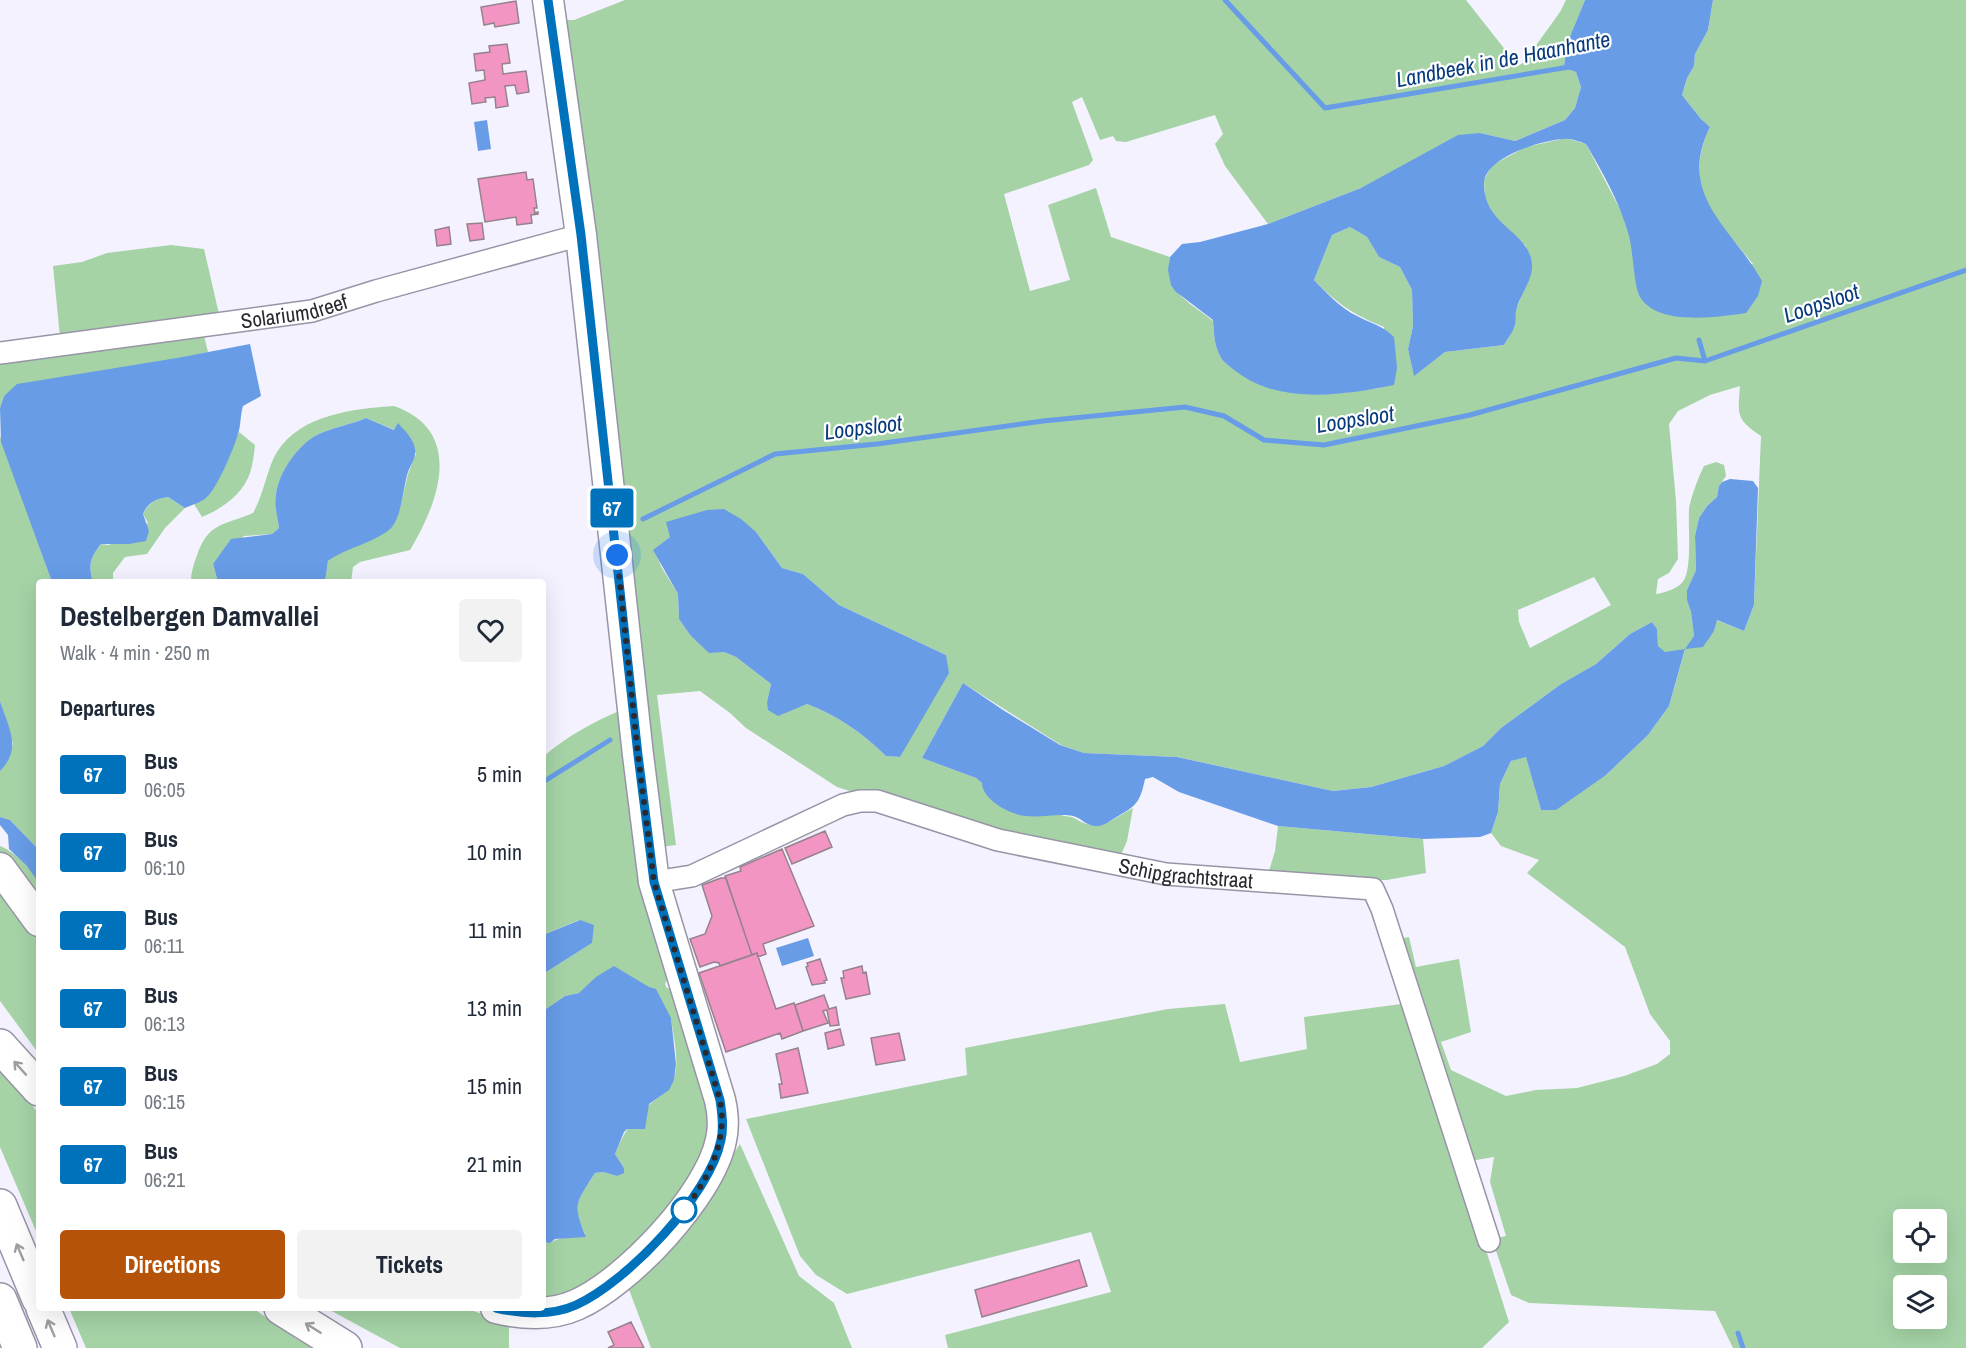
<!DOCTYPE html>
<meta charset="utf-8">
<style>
body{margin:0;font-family:"Archivo Narrow",sans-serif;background:#f2f2f3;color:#1f2937;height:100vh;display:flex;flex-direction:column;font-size:22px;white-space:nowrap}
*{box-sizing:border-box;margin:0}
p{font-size:20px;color:#747a83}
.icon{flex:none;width:33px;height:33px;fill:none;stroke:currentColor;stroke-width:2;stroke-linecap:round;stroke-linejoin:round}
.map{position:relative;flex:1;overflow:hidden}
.side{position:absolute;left:36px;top:579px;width:510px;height:732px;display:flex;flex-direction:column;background:#fff;border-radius:6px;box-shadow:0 6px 24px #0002}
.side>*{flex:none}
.badge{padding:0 12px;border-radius:4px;font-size:21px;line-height:39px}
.tools{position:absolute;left:1893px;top:1209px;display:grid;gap:12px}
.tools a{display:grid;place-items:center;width:54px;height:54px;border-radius:6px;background:#fff;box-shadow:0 6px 24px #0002;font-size:30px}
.you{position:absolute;width:30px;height:30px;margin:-15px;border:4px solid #fff;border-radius:50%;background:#1a73e8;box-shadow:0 0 0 9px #1a73e833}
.map>.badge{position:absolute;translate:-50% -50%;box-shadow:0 0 0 3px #fff}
h2{padding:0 24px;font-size:22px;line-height:54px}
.round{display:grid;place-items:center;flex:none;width:63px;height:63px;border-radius:6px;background:#f2f2f3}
.summary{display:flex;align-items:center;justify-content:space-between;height:102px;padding:0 24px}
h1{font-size:28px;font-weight:700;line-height:45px}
.primary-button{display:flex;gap:12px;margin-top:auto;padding:12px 24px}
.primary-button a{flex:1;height:69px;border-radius:6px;background:#b45309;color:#fff;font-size:24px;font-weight:700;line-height:69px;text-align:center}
.primary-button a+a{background:#f2f2f3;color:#1f2937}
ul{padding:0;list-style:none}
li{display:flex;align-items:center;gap:18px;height:78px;padding:0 24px}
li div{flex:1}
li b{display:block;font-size:22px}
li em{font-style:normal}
li .badge{min-width:66px;font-weight:700;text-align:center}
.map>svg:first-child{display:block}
.green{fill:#a5d3a6;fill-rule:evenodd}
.water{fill:#689ce7}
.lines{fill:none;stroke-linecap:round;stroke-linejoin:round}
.stream{stroke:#689ce7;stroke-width:5}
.building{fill:#f295c3;stroke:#95828b;stroke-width:1.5}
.street-casing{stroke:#9894a7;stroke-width:24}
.secondary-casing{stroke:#9894a7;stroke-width:33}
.highway-casing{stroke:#9894a7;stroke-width:36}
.street{stroke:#fff;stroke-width:21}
.secondary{stroke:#fff;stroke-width:30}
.highway{stroke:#fff;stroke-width:33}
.oneway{stroke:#9f9fa2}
.line-casing{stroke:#fff;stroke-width:14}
.line{stroke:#0072bc;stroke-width:9}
.walk{stroke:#2a2930;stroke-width:6;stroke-dasharray:0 10.8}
.stop-dot{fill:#fff;stroke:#0072bc;stroke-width:3}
.labels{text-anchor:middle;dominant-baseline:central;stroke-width:4.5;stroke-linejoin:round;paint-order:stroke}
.street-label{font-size:21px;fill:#2a2930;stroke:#fff}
.water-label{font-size:22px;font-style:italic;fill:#073b7d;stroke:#fff}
</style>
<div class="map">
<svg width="1966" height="1348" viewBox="0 0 1966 1348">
<rect width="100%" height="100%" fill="#f4f2fe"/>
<path class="green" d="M625,0H1466L1518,66L1524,62L1560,12L1566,0H1585L1566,46L1564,68L1576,72L1581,87L1575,108L1565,120L1515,141L1480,133L1361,188L1268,224L1225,166L1215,144L1223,134L1215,115L1126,142L1116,141L1113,136L1100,140L1082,97L1072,102L1093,160L1089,165L1004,194L1030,291L1070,280L1048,205L1096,188L1111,237L1170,257C1164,293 1189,301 1213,321C1214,333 1214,345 1220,356C1223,363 1231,367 1237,371C1277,402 1333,395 1380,388L1384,327C1352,314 1338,304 1314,280L1332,235L1350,227L1367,237L1379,257L1400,267L1412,290L1413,326L1408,349L1414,375L1445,352L1504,345L1515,326V312L1520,300L1526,246L1495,217L1485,200L1484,180L1492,165L1526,147L1566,138L1586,144L1624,217L1633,249L1639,294L1753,264C1739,247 1704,208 1701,187C1697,166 1701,145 1710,127L1701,119L1682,95L1687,78L1694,66L1695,54L1708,30L1713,0H1966V1348H1733L1715,1311L1529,1303L1511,1295L1492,1239L1506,1236L1490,1182L1494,1157L1470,1161L1457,1159L1509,1322L1482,1348H948L945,1335L1111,1292L1091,1232L847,1294L816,1275L800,1256L746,1119L967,1075L965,1048L1168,1009L1225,1004L1240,1062L1307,1049L1304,1017L1401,1004L1382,942L1409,937L1416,967L1459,959L1471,1032L1441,1042L1451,1070L1506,1096L1536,1090L1577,1088L1624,1076L1657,1064L1670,1054V1041L1650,1014L1625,947L1527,873L1539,860L1501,846L1491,833L1498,812L1500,784L1511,761L1526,756L1541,810L1606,775L1648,735L1669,706L1685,650L1665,653L1658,646L1657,629L1652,622L1630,634L1596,664L1561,684L1501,728L1483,746L1444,766L1371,787L1333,791L1177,757L1084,753L1061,745L963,683L922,758L976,778L982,783L1064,816C1078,817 1076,821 1087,824C1103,830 1119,815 1133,808L1127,841L1121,855L1046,844L874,794L853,792L837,787L746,728L730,713L700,691L657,695L676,845L660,847L563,20H574ZM1740,386C1738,414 1735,419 1761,436L1754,605L1744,631L1716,620L1714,631L1694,636L1691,612L1687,599V590L1696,570L1695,536L1699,518L1707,506L1717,497L1719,486L1726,476L1724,465L1716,462L1704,466C1699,476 1690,499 1689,510C1688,527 1692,566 1684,580C1680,588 1664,593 1656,594L1658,579L1669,573L1678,559L1676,501L1669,424L1678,411L1710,395ZM756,532L782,568L803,574L839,605L946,655L910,738L900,757L886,756C864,734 837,715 807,704L799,707L767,702L771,684L736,657L724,652H709L690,635L679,619L678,594L662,568L654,550L670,537ZM1594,577L1611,605L1530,648L1519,622L1518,610ZM1904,1220H1936V1252H1904ZM1904,1286H1936V1318H1904Z
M171,245L204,249L219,314L60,337L53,266L82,262L107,253Z
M203,332L208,352L4,396L0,408V359Z
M394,406C465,431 439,502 410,550L360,562L353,567L351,582H325L328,561L341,551L368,541L400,508L408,474L416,454L398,424L395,430L366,418C350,425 333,427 317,435C298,446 278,473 276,495C275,506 278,518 279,528L272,534L244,536L213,564L218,582H191C191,573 193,566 196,558C208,522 222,526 253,513C264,494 267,468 277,452C301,414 354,409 394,406Z
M239,432L255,445C254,454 253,464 250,473C243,494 222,509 202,517L194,504L207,497L221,474Z
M0,436L52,582H39V850L10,820L0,817V771L13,744L0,701Z
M168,497L185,508L165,528L147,554L125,557L113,573V582H93C88,565 90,558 101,544L109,545L148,523L143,514C149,502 156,499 168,497Z
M626,708L668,978L665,984L667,988L671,989L691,1028L712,1132L693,1184L597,1283L543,1303V1242L550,1243C558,1237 574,1237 585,1234C570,1204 579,1199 595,1173L603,1172L617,1176L624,1168L615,1154C623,1134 632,1119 649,1105C658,1097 670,1091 674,1078C680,1061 673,1036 671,1018L579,993L565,996L543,1011V974L592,943L579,920L543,935V757C568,735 595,721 626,708Z
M1278,826L1423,839L1426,873L1387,880L1266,881L1275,851Z
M0,846C12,850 34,870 39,882C41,889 39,900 39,907L0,861Z
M0,890L39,940V1054L0,1001Z
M0,1064L39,1114V1238L0,1147Z
M740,1144L799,1276L834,1303L852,1348H651L628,1287L700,1204Z
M69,1308H253L295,1338L314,1348H86Z
M326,1308H466L509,1325V1348H400Z"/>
<path class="water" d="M1585,0H1713L1708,30L1695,54L1694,66L1687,78L1682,95L1701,119L1710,127C1676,196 1732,227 1762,281L1758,296L1746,313C1717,317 1655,327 1639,295C1634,284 1633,251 1629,236C1620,203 1603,173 1586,144C1580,142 1571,138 1564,139C1542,140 1485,157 1484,183C1483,228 1533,231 1532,268C1531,283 1519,296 1516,311C1515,315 1516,320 1515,325C1514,331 1507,339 1504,345L1445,352L1414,376L1408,349L1413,326L1412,290L1400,267L1379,257L1367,237L1350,227L1332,235L1314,280C1327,293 1340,308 1357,316C1372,324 1382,325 1394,337L1397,368L1394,385C1345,395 1280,405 1237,372C1231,367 1223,363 1220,356C1214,345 1214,333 1213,320L1175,291L1171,285L1168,270L1170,257L1182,244L1200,242L1268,224L1361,188L1458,135L1480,133L1515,141L1565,120L1575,108L1581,87L1576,72L1564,68L1566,46Z
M487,120L491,149L478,151L474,122Z
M250,344L261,396L243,406C240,416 241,425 238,434C234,448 217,489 206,498C201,502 192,505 185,508L168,497C156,499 148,502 143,514L149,531L146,541L129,544H101C90,558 88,565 93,582H52L1,442L0,408L4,396L17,384L177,358Z
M366,418L394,430L398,423C405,431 417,442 415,454C415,460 410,466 408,472C403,487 402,518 390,529C372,544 347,547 328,561L325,582H218L213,564L231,539L272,534L279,528C278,518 274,506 276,495C278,473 298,445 317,435C333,427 350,425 366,418Z
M1730,479L1753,481L1758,488L1754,605L1744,631L1717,620L1714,631L1703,647L1685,649L1669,706L1648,735L1606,775L1556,810H1541L1526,757L1511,761L1500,784L1498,812L1491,833L1480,837L1423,839L1278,826L1179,792L1153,777L1145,779C1140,803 1136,806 1115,818C1108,822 1103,827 1094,826C1086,825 1081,818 1073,816C1059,813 1041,818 1026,816C1011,815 982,800 982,783L976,778L922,758L963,683L1003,710L1060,745L1084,753L1177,757L1333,791L1371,787L1444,766L1483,746L1501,728L1561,684L1596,664L1630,634L1652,622L1657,629L1658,646L1665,652L1685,649L1694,636L1691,612L1687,600V590L1696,570L1695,536L1699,518L1707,506L1717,497L1719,486L1722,482Z
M724,509L741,519L756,532L782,568L803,574L839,605L946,655L949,673L900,757L886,756C864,734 837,715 807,704L778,716L768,710L767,702L771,684L736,657L724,652L709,653L690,635L679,619L678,594L653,550L670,537L666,522L707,510Z
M0,701C8,727 23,748 0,771Z
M0,817L10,820L39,850V883L27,866L9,849L8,835L0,825Z
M580,920L594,925L592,943L543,974V935Z
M808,938L814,956L782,966L776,948Z
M614,966L649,987L656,989L671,1018L676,1064L674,1080L669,1090L649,1104L645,1129H627L624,1132L615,1154L624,1168V1173L617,1176L603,1172L595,1173C576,1203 572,1204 586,1237L555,1239L550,1243L543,1242V1011L565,996L579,993L596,977Z"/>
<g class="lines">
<path class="stream" d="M1225,0L1325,108L1569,67
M1699,340L1705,361
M643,519L775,454L877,444L1043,421L1185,407L1224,416L1264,440L1324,445L1470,415L1676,358L1705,361L1966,270
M543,782L610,740
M1738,1333L1743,1348"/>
</g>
<path class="building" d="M516,1L519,23L495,27L494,23L484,25L481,7Z
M507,44L510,63L502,64L503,74L526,71L529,92L517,94L515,85L505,86L508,106L496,108L495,97L485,98L486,102L472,104L469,83L485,80L484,70L476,71L474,54L490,52L489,46Z
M526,172L527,180L533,179L537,208H534L535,213L538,212V214L531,215L532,223L517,225L516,217L485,222L478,179Z
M482,223L484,239L470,241L467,224Z
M449,227L451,244L437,246L435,230Z
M825,831L832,847L792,864L785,848Z
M782,849L814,926L763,944L766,954L758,957L757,953L752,955L725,876L741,871L740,867Z
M721,878H726L752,955L720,966L719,963L714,962L700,967L690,939L705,934L712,916L702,885Z
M757,953L776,1009L794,1003L803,1031L782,1039L780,1033L726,1052L699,973Z
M820,959L827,980L824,981L825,983L812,985L806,967L808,966L807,963Z
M862,966L863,973L866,972L870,994L846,999L841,978H844L843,971Z
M824,995L829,1009L836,1007L839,1025L830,1026L827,1010L823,1011L828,1023L803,1031L795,1005Z
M840,1029L844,1045L828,1049L825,1033Z
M899,1033L905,1060L876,1065L871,1038Z
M798,1048L808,1093L781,1098L779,1084H782L776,1054Z
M1079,1260L1087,1286L982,1317L975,1290Z
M631,1322L644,1348H608L614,1345L608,1332Z"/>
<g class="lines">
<defs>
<g id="street">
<path id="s1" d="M0,353L312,311L376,291L581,235"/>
<path id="s2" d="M654,882L692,876L843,805L860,801H877L998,840L1166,874L1373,889L1382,909L1489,1241"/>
</g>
<path id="secondary" d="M0,868L39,921
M496,1308C521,1314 551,1316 576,1305C627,1283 710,1195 721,1140C724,1127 723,1113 720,1100L654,882L638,755L581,235L548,0"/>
<path id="highway" d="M0,1046L39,1089
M0,1206L39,1299
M0,1300L20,1348
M43,1308L60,1348
M281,1308L345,1348"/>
</defs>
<use href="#street" class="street-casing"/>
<use href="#secondary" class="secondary-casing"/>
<use href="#highway" class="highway-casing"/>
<use href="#street" class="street"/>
<use href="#secondary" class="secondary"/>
<use href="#highway" class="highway"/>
</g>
<defs><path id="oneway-shaft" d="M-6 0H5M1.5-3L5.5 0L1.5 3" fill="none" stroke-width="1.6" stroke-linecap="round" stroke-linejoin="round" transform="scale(1.5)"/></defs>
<g class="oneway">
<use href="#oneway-shaft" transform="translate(20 1068) rotate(-132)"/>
<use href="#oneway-shaft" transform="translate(20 1252) rotate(-113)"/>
<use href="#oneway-shaft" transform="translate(51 1328) rotate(-113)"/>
<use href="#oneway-shaft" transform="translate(313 1328) rotate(-148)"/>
</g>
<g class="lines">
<defs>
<path id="line" d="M496,1308C521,1314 552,1316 576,1305C627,1282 710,1195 721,1140C724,1127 722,1113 720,1100L654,882L638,755L581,235L548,0"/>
</defs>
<use href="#line" class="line-casing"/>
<use href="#line" class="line"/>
<path class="walk" d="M617,555L638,755L654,882L720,1100C728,1141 709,1178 684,1210"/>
</g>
<circle class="stop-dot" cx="684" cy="1210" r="12"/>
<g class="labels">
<g class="street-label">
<text stroke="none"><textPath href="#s1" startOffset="297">Solariumdreef</textPath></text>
<text stroke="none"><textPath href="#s2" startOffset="558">Schipgrachtstraat</textPath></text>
</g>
<g class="water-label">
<text transform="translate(1503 59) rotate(-11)">Landbeek in de Haanhante</text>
<text transform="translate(1821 303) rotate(-19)">Loopsloot</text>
<text transform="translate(1355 419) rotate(-9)">Loopsloot</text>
<text transform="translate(863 427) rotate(-7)">Loopsloot</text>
</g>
</g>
</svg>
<div class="tools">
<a><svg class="icon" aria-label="locate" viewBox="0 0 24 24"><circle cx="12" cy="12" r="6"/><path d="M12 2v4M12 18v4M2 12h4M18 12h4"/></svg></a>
<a><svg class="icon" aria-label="layers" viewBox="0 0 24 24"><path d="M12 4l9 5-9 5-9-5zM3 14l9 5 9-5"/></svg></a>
</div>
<div class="you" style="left:617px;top:555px"></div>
<b class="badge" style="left:612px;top:508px;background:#0072bc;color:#fff">67</b>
<section class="side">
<div class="summary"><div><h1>Destelbergen Damvallei</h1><p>Walk · 4 min · 250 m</p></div><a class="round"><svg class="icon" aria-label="heart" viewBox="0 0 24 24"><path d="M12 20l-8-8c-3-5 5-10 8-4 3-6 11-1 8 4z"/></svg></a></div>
<h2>Departures</h2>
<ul>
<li><span class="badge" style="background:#0072bc;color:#fff">67</span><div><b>Bus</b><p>06:05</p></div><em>5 min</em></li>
<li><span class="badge" style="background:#0072bc;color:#fff">67</span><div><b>Bus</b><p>06:10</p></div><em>10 min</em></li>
<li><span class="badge" style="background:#0072bc;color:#fff">67</span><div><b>Bus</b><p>06:11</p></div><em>11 min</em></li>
<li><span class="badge" style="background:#0072bc;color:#fff">67</span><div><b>Bus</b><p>06:13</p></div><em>13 min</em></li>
<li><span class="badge" style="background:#0072bc;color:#fff">67</span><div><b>Bus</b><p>06:15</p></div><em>15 min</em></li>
<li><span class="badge" style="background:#0072bc;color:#fff">67</span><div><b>Bus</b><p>06:21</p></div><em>21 min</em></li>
</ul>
<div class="primary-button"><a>Directions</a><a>Tickets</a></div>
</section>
</div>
